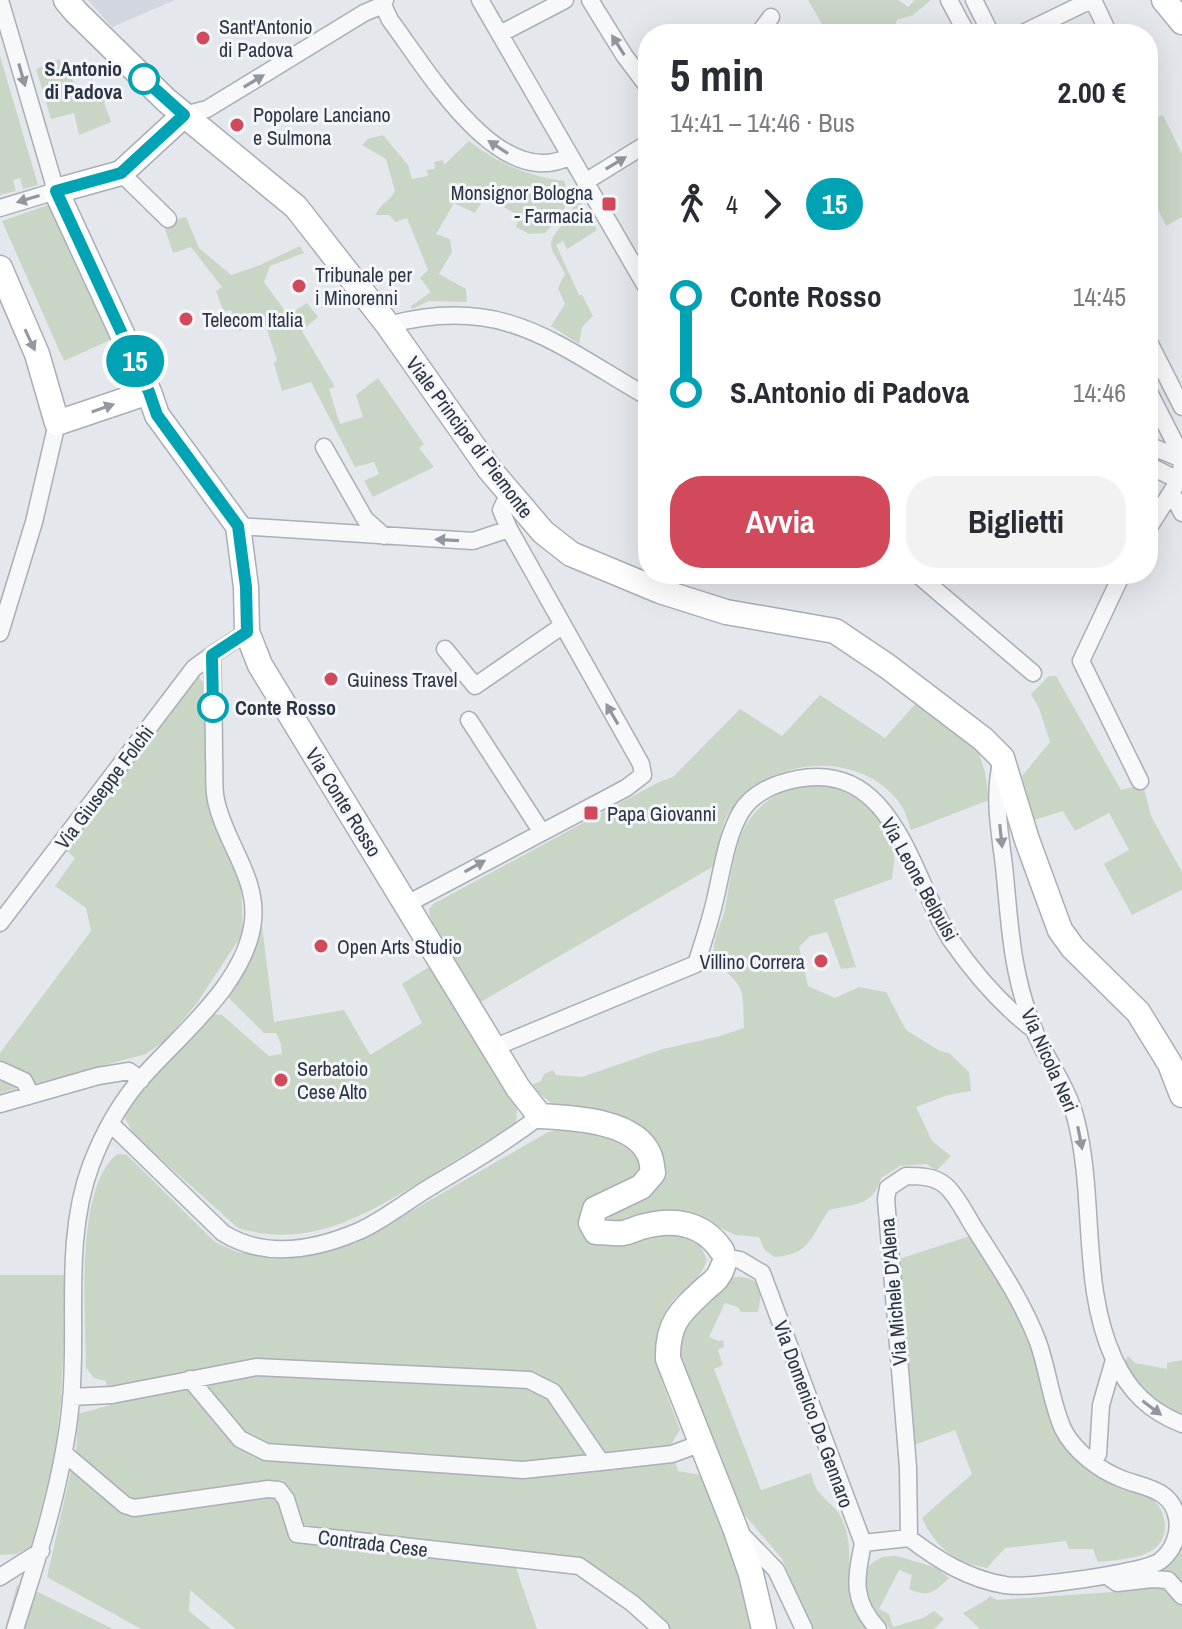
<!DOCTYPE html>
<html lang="it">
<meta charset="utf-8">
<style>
body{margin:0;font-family:"Archivo Narrow",sans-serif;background:#f2f2f3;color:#2b2b33;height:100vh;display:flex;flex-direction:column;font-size:30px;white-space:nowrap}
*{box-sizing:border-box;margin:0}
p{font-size:26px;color:#7c7c81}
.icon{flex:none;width:44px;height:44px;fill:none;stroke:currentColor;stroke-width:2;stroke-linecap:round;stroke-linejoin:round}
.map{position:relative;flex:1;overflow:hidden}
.panel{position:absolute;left:638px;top:24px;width:520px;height:560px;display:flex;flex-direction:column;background:#fff;border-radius:32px;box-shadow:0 8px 32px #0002}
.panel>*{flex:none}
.badge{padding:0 16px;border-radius:26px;font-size:28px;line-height:52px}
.map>.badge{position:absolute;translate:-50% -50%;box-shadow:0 0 0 4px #fff}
.legs{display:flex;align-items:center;gap:12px;height:88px;padding:0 32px;font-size:26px}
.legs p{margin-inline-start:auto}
.head{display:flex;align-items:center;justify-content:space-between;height:136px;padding:0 32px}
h1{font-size:44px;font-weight:700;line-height:60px}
.action{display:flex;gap:16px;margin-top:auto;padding:16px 32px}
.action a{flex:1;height:92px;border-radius:32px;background:#d1495b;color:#fff;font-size:32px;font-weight:700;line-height:92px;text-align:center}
.action a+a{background:#f2f2f3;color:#2b2b33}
ul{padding:0 32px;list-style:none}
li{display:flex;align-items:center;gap:28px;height:96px;font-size:30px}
li i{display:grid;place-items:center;width:12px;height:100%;margin:0 10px;background:currentColor}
li i::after{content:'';width:20px;height:20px;margin:-10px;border:6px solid;border-radius:50%;background:#fff}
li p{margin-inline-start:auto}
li:first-child i{background:linear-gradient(#0000 50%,currentColor 0)}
li:last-child i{background:linear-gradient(currentColor 50%,#0000 0)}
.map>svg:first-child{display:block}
.built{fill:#d2d6de}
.green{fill:#c9d6c5}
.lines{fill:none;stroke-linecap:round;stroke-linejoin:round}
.street-casing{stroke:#a9aeb7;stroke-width:19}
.secondary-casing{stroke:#a9aeb7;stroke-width:27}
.street{stroke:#f7f8fa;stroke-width:16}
.secondary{stroke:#fff;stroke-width:24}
.oneway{fill:#9196a0}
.oneway2{fill:#959aa2}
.line-1-casing{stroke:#fff;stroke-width:18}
.line-1{stroke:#00a3b4;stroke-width:12}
.poi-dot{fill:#d1495b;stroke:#f4f6f9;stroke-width:3}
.stop-1-dot{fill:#fff;stroke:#00a3b4;stroke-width:4}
.labels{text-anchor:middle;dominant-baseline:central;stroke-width:6;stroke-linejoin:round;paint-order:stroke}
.poi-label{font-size:20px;fill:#2b3445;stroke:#f4f6f9;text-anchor:start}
.stop-label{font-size:20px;font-weight:bold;fill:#2b3445;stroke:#f4f6f9;text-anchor:end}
.street-label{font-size:20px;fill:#2b3445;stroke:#f4f6f9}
</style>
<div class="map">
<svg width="1182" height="1629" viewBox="0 0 1182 1629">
<rect width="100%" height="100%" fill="#e4e7ec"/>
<path class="built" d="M88,0H175L112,27Z"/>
<path class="green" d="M808,0H898L908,7L915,0H931L913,15L897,20L893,34H828Z
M0,56L38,185L23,189L20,178L13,180L16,191L0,195Z
M59,59L82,95L95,88L108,99L104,102L111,122L79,135L74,113L51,119L36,69Z
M1148,99L1157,117L1163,115L1182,154V217L1166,226L1148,188Z
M383,135L408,165L412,179L428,176L427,170L435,169L434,162L443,160L444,165L469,141C497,163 529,177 565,181L566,203L563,213L545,233L529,234L516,227L520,216L485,197L475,213L454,203L436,234L450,239L452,252L439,274L466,289L467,302L429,301L412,309L411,306L431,292L420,278L428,270L407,218L396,222L389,215H375C382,202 390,201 395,191L386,159L362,145L368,139Z
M575,193L597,230L567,249L563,241L556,245L579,295H582L593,316L582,327L579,344L551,326L565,304L558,288L565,274C561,265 552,253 551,245C551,230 575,221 575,193Z
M48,205L110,340L64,361L2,221Z
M186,217L199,248L231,275L260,265L300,246L304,253L270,266L264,282L288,315L307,303L318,317L302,331L335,387L329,389L340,424L363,417L356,395L378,378L424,444L419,448L434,467L373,497L364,481L379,474L374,462L355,467L311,382L282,391L274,363L277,360L265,324L239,331L231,310L224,312L216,291L222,287L191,247L173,253L163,223Z
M198,676L207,687L210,799L241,882L243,933L197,1003L167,1039L146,1054L0,1093V1053L91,931L86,908L55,886L75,858L63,848Z
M1049,676H1056L1121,790L1133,787L1144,788L1151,816L1182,872V890L1132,915L1104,864L1129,850L1109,813L1075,831L1063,811L1034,820L1022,776L1050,742L1039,708L1031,694Z
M820,695L885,738L917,702L976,745L985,772L989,800L911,830C908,821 905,810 899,802C856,747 766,758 729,813C718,829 721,849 714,866L479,1003L430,917L429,909L433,904L659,782L673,777L740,709L782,736Z
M798,785C815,785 832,785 848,790C870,797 893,831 894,854C895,862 893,871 892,879L834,900L856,967L841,969L827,932L810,936L799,947L808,986L835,998L859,987L886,992L906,1030L940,1051L949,1053L969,1072L971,1091L948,1095L916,1107L932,1141L951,1156L936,1171L927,1164L900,1166L881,1178C874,1206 854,1204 829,1210C810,1237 811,1255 774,1257L765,1250L759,1237L735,1235L699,1217L616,1225L609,1222L608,1213L662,1163L553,1104L529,1086L541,1081L544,1074L553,1070L556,1075L582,1077L663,1049L720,1036L744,1028C743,1016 745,996 739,986C732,974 715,966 714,951C713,938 722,922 725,909C736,850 734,809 798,785Z
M262,926L274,1022L344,1010L370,1055L422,1023L402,984L432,965L517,1109L516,1124C486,1142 456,1160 427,1178C367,1214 311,1250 238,1228L134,1135L124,1116L131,1102L212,1014L222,1015L269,1056L282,1054L281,1044L276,1033H264L228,997Z
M563,1129C592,1133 631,1135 645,1164L641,1175L584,1229L688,1235L699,1243L707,1260C699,1283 684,1286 671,1303C640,1345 665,1386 680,1430L670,1446L678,1471L701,1475L737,1565L752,1629H648L632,1591L579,1557L307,1532C292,1520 297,1495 283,1480L137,1500L127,1497L76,1452L78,1414L111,1405L106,1381L94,1378L86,1368C86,1313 74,1190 117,1154L127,1155L215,1242L237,1252L287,1259L356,1243L548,1132Z
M970,1236L1010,1298L1035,1359L1050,1417L1060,1441L1071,1456L1084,1466L1150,1496C1159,1505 1164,1513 1165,1525C1166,1559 1123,1559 1098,1562L1093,1549H1069L1066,1541L1005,1548L987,1568C954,1562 936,1548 922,1518L972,1474L955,1430L914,1445L899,1259Z
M0,1275H67L61,1399L54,1462L31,1546L17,1554L0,1555Z
M734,1277C761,1276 763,1290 758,1312H741L738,1307L725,1303L709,1337L718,1341L723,1340L724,1347L718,1350L723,1365L714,1369L761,1490L811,1473C813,1478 814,1486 818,1491C831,1508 838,1504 846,1530C856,1568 838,1595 869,1629H812L782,1559L738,1507L676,1357C680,1319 708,1300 734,1277Z
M1128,1356L1135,1363L1167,1369V1363L1182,1360V1414C1153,1404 1139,1387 1125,1361Z
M73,1462L130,1515L266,1497L278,1500L292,1541L516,1568L537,1629H236L190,1590L189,1611L211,1629H141L47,1577Z
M1182,1546V1629H980L963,1613C973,1607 982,1604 990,1596L997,1600L1128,1591L1155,1584L1160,1569Z
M897,1556L937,1568L949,1578C934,1592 930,1598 909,1589L912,1575L899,1570L879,1609L889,1614L893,1627L923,1618L934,1611L944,1619L934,1629H890C876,1613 846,1576 878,1559C883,1556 892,1556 897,1556Z
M17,1585L36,1591L113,1629H5Z"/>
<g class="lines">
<defs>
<path id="street" d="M0,0L56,191L0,208
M480,0L648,290
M590,0L624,55L648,87
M949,0L967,34
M974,0L991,34
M1093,0L1109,34
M383,5L390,20C425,66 499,195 570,156
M500,34L565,0
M765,34L762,29L771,17
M1021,34L1091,0
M184,115L207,109L364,13L383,5L385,0
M121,173L168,219
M585,182L648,143
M388,325C503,294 554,343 648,397
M1148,340L1182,407
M1148,390L1182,457
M1148,445L1182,459
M324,447L365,519L384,536
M1148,465L1182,482
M1172,493L1182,513
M238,526L473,541L509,529
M1148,529L1179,480L1182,464
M917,574L1033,673
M1122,574L1081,661L1140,781
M0,633L34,522L57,423
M445,649L475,686L562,626
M469,720L541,831
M1001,764C993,797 1000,833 1004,866C1010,925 1011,971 1033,1027C1045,1059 1068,1086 1076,1120C1096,1198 1080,1285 1114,1359C1129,1391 1149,1411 1182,1424
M407,904L626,788L643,775L641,764L509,529L501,510L509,493
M0,923L194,668L212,655
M493,1048L696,964C703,943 710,922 715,900C722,871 726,837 741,812C752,793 776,783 797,779C895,760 911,878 951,940C974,973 1001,1005 1033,1029
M0,1070L24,1081L31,1095
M0,1104L98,1076L129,1071L141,1080
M111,1124L223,1233C265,1259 315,1250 359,1231C384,1220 408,1200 432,1186C469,1164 506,1142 540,1116
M906,1176C919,1176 935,1176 946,1186C957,1196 965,1213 973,1226C997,1264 1022,1300 1038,1342C1048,1370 1051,1402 1063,1429C1074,1451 1099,1470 1122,1479C1145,1488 1172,1489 1177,1518C1180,1534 1173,1551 1160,1561C1144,1573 1026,1589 1005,1585C968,1579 938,1560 909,1538L908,1467L886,1199L888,1188Z
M730,1258L740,1260L762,1273L863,1543L909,1538
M190,1379L240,1439L266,1452L523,1470L601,1462
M71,1397L112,1395L256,1367L529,1380L553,1392L601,1462L672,1454L702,1443
M65,1454L125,1505L134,1508L268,1489L279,1490L286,1499L297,1534L579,1566L632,1603L661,1629
M1093,1462L1098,1454L1101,1405L1114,1360
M742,1535L776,1570L804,1629
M863,1543C856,1579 851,1600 878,1629
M0,1577L41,1551
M1110,1578L1117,1583L1152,1579L1168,1580L1182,1596
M15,1629C39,1554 64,1479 71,1400C78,1323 63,1239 91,1165C102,1136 119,1105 139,1081C178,1036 246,984 253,921C258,877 224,841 216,800C213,787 215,771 214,758C214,723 213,689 212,655L247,632"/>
<path id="secondary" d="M66,0L76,12L166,100L296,207L388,325L490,470L543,532L571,554L660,591L726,612L835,631L887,666L983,739L1002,758L1027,840L1060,930L1073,948L1138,1012L1170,1064L1182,1095
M1164,0L1182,22
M184,115L121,173L56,191L149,392L157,415L238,526L246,587L247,632L260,665L518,1088L540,1116C572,1118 634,1120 649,1154C652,1160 652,1167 653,1173L641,1187L595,1209L591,1223L596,1232C605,1232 614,1234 623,1233C629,1232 635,1229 641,1227C673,1218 703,1222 722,1251
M0,268L37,354L57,423L149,392
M723,1266C720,1276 715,1281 707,1287C681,1311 667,1322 668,1359L735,1528L751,1574L764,1629"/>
</defs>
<use href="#street" class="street-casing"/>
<use href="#secondary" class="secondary-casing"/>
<use href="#street" class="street"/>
<use href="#secondary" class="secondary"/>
</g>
<defs><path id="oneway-solid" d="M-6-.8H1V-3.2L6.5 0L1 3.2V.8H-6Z" transform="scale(2)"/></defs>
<g class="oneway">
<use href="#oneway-solid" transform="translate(618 45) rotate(-122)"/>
<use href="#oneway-solid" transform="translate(22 75) rotate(74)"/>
<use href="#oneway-solid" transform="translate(254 81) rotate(-31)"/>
<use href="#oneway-solid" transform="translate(498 147) rotate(-147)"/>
<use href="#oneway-solid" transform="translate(616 163) rotate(-31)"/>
<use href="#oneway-solid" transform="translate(28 199) rotate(163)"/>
<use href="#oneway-solid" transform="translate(447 540) rotate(-177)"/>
<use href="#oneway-solid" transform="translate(612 714) rotate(-120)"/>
<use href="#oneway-solid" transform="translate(1001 836) rotate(84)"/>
<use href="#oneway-solid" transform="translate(475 866) rotate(-29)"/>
<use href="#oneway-solid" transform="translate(1080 1138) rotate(79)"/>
<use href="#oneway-solid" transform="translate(1152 1408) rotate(37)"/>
</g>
<g class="oneway2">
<use href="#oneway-solid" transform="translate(30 340) rotate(65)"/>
<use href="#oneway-solid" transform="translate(103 408) rotate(-19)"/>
</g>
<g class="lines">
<defs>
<path id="line-1" d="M144,79L184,115L121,173L56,191L149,392L157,415L238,526L246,587L247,632L212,655L213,707"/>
</defs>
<use href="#line-1" class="line-1-casing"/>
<use href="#line-1" class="line-1"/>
</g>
<g class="poi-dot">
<circle cx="203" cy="38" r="8"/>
<circle cx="237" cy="125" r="8"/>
<rect x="601" y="196" width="16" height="16" rx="4"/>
<circle cx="299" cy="286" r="8"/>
<circle cx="186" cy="319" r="8"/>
<circle cx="331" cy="679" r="8"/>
<rect x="583" y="805" width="16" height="16" rx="4"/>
<circle cx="321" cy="946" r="8"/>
<circle cx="821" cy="961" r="8"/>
<circle cx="281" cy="1080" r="8"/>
</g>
<g class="stop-1-dot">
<circle cx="144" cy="79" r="14"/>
<circle cx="213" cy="707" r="14"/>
</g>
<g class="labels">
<g class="poi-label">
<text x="219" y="26">Sant'Antonio<tspan x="219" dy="23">di Padova</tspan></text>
<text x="253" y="114">Popolare Lanciano<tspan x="253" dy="23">e Sulmona</tspan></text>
<text x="593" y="192" text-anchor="end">Monsignor Bologna<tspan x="593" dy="23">- Farmacia</tspan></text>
<text x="315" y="274">Tribunale per<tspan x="315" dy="23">i Minorenni</tspan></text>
<text x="202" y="319">Telecom Italia</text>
<text x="347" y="679">Guiness Travel</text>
<text x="607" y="813">Papa Giovanni</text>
<text x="337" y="946">Open Arts Studio</text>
<text x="805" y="961" text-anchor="end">Villino Correra</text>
<text x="297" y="1068">Serbatoio<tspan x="297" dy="23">Cese Alto</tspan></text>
</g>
<g class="stop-label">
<text x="122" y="68">S.Antonio<tspan x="122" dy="23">di Padova</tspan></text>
<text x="235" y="707" text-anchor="start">Conte Rosso</text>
</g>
<g class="street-label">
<text transform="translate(470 437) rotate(53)">Viale Principe di Piemonte</text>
<text transform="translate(104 787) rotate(-53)">Via Giuseppe Folchi</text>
<text transform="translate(344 802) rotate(58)">Via Conte Rosso</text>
<text transform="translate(920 879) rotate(61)">Via Leone Belpulsi</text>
<text transform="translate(1050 1060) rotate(66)">Via Nicola Neri</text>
<text transform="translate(893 1292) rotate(-95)">Via Michele D'Alena</text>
<text transform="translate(814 1414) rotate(70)">Via Domenico De Gennaro</text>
<text transform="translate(373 1543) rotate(7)">Contrada Cese</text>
</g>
</g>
</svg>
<b class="badge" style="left:135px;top:361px;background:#00a3b4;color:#fff">15</b>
<section class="panel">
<div class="head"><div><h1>5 min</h1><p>14:41 – 14:46 · Bus</p></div><b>2.00 €</b></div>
<div class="legs"><svg class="icon" aria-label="walk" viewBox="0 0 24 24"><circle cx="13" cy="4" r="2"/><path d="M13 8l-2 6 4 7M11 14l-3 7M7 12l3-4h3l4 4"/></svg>4<svg class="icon" aria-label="forward" viewBox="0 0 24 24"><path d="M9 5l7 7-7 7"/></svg><b class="badge" style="background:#00a3b4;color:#fff">15</b></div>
<ul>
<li><i style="color:#00a3b4"></i><b>Conte Rosso</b><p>14:45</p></li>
<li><i style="color:#00a3b4"></i><b>S.Antonio di Padova</b><p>14:46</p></li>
</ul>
<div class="action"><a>Avvia</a><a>Biglietti</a></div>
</section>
</div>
